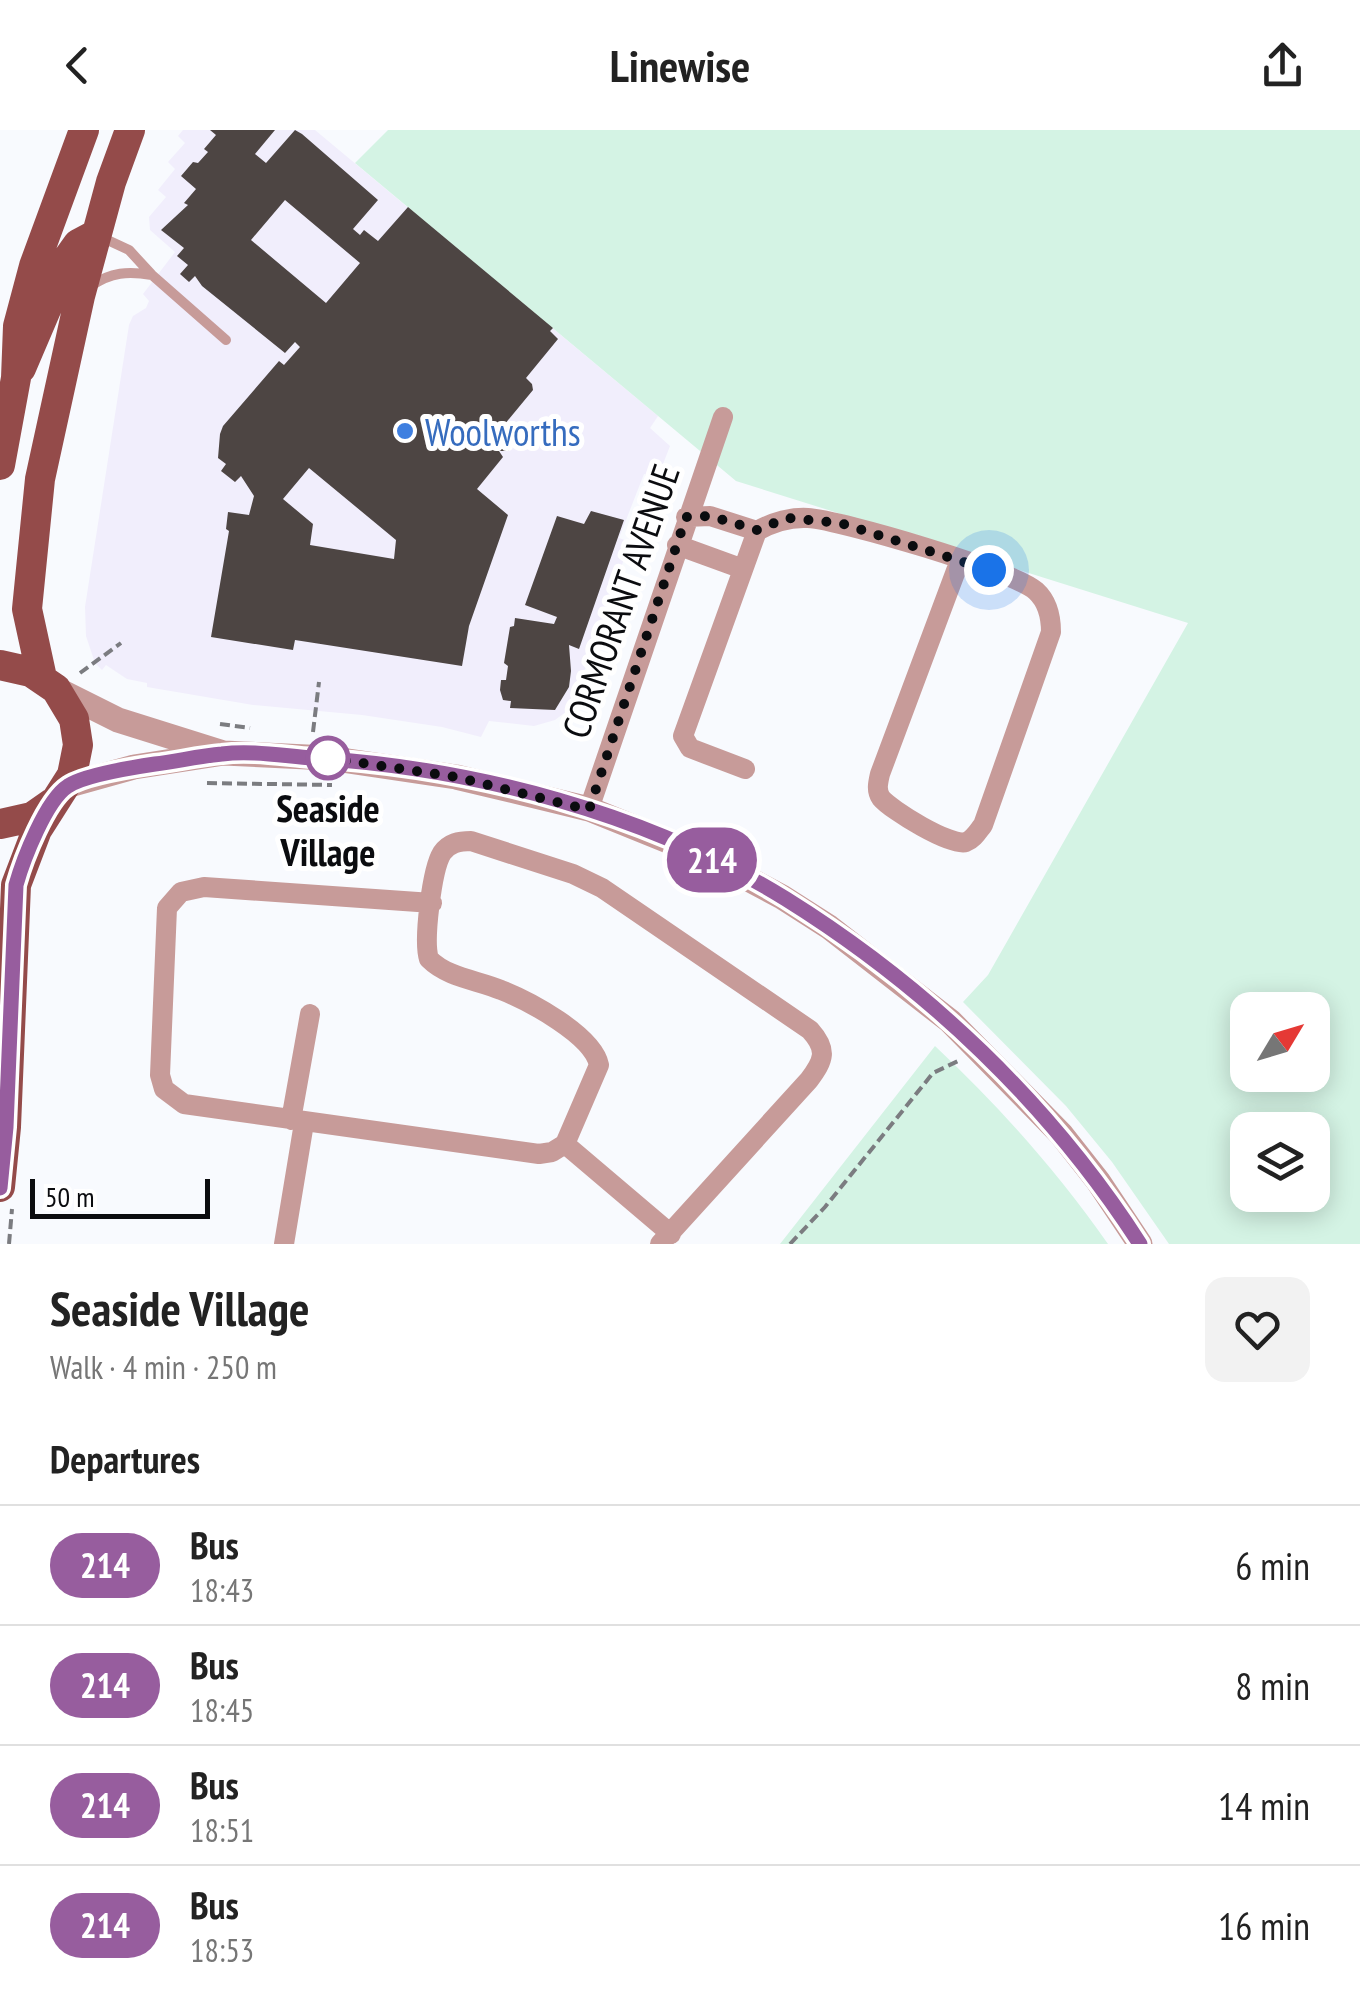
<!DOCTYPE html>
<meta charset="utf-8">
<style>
body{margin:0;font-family:"PT Sans Narrow",sans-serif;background:#f2f2f2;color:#222;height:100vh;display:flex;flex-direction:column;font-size:38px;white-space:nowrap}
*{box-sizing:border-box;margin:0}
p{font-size:32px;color:#767676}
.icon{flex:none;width:55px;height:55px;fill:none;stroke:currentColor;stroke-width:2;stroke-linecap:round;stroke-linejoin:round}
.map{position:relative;height:1114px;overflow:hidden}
.details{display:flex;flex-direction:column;background:#fff;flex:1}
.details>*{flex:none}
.badge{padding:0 20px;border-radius:32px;font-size:35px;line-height:65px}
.needle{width:65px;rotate:52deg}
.controls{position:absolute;left:1230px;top:862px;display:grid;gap:20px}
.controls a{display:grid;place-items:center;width:100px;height:100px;border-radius:20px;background:#fff;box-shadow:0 5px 25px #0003;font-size:50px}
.scale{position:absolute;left:30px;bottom:25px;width:180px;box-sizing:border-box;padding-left:10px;border:5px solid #0b0c0f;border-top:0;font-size:28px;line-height:35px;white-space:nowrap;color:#0b0c0f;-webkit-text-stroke:8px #fff;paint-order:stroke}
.you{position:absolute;width:50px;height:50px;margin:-25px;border:8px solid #fff;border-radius:50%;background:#1a73e8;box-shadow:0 0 0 15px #1a73e833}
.map>.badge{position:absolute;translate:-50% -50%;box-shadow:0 0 0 5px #fff}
h2{padding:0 50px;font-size:38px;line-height:90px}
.round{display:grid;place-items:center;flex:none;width:105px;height:105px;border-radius:20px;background:#f2f2f2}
.summary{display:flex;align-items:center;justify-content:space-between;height:170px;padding:0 50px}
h1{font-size:48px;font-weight:700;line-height:75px}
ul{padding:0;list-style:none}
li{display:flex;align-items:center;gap:30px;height:120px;padding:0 50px;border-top:2px solid #e0e0e0}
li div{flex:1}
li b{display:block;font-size:38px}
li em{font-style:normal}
li .badge{min-width:110px;font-weight:700;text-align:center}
header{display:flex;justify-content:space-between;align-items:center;height:130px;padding:0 50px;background:#fff;font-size:45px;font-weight:700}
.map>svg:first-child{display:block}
.commercial{fill:#f1eefc}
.green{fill:#d4f3e4;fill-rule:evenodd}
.building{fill:#4d4543;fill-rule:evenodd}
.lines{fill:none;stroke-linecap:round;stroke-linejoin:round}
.path{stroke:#7b7c80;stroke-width:4;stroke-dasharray:10 5;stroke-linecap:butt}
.service{stroke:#c79b99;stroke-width:10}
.minor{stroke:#c79b99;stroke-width:20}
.tertiary{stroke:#c79b99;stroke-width:25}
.primary{stroke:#944b4a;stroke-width:30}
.line-casing{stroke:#fff;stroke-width:22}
.line{stroke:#975d9e;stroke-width:15}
.walk{stroke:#0b0c0f;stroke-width:10;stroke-dasharray:0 18}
.shop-dot{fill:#3f7fe0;stroke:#fff;stroke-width:4}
.stop-dot{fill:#fff;stroke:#975d9e;stroke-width:5}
.labels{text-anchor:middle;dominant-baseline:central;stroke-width:10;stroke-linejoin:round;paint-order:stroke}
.shop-label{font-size:38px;fill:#366cbe;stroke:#fff;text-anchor:start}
.street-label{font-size:38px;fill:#0b0c0f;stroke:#fff}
.stop-label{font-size:38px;font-weight:bold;fill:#0b0c0f;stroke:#fff}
</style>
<header><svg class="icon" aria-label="back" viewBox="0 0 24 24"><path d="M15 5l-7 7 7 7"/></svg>Linewise<svg class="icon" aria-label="share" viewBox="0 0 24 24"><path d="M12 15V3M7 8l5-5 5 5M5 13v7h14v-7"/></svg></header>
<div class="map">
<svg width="1360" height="1114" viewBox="0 0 1360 1114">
<rect width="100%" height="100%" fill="#f8fafe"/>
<path class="commercial" d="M183,0H315L658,286L650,298L670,316L658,347L644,344L619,408L630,412L599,500L593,499L580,565L567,581L555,590L534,596L489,591L481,607L442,597L362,585L253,575L147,557V553L127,549L106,535L102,540L95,533L86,506L85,477L129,195L133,186L146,178L149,171L143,164L175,122L150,100L149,87L166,67L158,60L175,39L168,32L185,13L178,6Z"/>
<path class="green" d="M388,0H1360V1114H1169L1112,1032L1066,976L963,872L988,845L1188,493L736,351L355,33ZM1248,880H1312V945H1248ZM1248,1000H1312V1065H1248Z
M935,916C1000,977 1057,1041 1108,1114H780Z"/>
<path class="building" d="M210,0H275L255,24L266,33L295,0L302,4L378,70L353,99L360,105L364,100L378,111L408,77L553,198L550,201L558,209L526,248L532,254L533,260L504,295L497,296L498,302L507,301L509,321H499L503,327L477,359L508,385L469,496L462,536L295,510L293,520L211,507L229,401L226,399L228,382L249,385L254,366L241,346L235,352L221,341L226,334L218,328L220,304L223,296L279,231L284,235L300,217L295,212L285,223L202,156L195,146L189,152L180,144L188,135L177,126L184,118L161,100L188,75L184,73L196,59L181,46L193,32L198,33L208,22L204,19L216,5ZM285,70L360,133L326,173L251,110ZM309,338L396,410L394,429L310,415L313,394L283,369Z
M591,381L624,390L579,519L569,515L571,541L569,557L555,580L510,578L511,571L503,570L500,560L501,550H506L508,536L504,533L510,497L514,496L515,488L554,494L557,487L525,475L557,386L584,394Z"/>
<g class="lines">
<path class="path" d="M80,543L121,513
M220,594L250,598
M313,602L319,552
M207,653L332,655
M9,1114L12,1079
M790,1114L825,1077L933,943L958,931"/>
<path class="service" d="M101,107L129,120L152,145L226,210
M91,156C111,142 128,141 152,145"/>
<path class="minor" d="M686,387L710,386L757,401
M677,415L743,439
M745,639L690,618L683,606L757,401C773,392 790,387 808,388C841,390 1014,441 1036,461C1048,472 1051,486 1051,502L983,695C978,701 974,709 966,712C951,717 891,680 881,668C876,660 878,653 880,644L960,430
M589,679L723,287
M432,773L204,757L181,762L167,778L160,945L164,959L184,974L539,1024L552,1022L565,1014L671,1104
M291,990L310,884
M565,1014L599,935C593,905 529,871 501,860C478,850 448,848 429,829C423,811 432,739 442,723C449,713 459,711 471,711L573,744L602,758L810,900C828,920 824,930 809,950L660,1114
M284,1114L304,993"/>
<path class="tertiary" d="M56,559L118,590L223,623
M66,656L134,637L224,623L328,628L456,647L589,679L705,726L782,767L829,797L950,891L1061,1004L1098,1051L1140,1114"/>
<path class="primary" d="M21,238L68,128L78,114L93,106
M0,335L16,248L18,196L34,136L84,0
M0,535L31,542L56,559L74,589L78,615L72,645L37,700L16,755L6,997L0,1057
M42,548L27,479L40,349L80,166L111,52L130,0
M0,694L32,687L52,673"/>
</g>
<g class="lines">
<defs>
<path id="line" d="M0,1058L6,997L16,755C23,730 46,670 68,656C84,645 135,637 155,634C178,631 200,626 222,624C251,620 284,626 313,628C475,638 647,683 786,769C927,857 1050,974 1140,1114"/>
</defs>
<use href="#line" class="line-casing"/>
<use href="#line" class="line"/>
<path class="walk" d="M328,628L456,647L589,680L686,387L710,386L757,400L787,388L840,393L989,440"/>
</g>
<circle class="shop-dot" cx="405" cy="301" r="10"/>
<circle class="stop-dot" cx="328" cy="628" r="20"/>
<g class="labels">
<g class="shop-label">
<text x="425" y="301">Woolworths</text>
</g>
<g class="street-label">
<text transform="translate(620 471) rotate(-71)">CORMORANT AVENUE</text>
</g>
<g class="stop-label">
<text x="328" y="677">Seaside<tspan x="328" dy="44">Village</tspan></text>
</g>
</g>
</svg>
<div class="controls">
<a><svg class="needle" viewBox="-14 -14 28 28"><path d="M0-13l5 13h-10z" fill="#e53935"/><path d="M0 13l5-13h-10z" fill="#767676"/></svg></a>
<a><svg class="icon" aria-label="layers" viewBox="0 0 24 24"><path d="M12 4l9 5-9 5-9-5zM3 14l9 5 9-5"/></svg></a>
</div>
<div class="scale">50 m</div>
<div class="you" style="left:989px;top:440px"></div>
<b class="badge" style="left:712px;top:730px;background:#975d9e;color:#fff">214</b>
</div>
<section class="details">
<div class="summary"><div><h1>Seaside Village</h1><p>Walk · 4 min · 250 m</p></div><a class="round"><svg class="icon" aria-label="heart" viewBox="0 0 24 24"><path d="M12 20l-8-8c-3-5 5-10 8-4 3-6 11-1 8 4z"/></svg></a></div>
<h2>Departures</h2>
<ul>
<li><span class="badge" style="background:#975d9e;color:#fff">214</span><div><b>Bus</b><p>18:43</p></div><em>6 min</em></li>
<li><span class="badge" style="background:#975d9e;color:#fff">214</span><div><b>Bus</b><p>18:45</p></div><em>8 min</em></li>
<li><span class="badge" style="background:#975d9e;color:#fff">214</span><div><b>Bus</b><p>18:51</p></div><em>14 min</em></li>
<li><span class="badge" style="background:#975d9e;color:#fff">214</span><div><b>Bus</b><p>18:53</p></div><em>16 min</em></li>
</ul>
</section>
